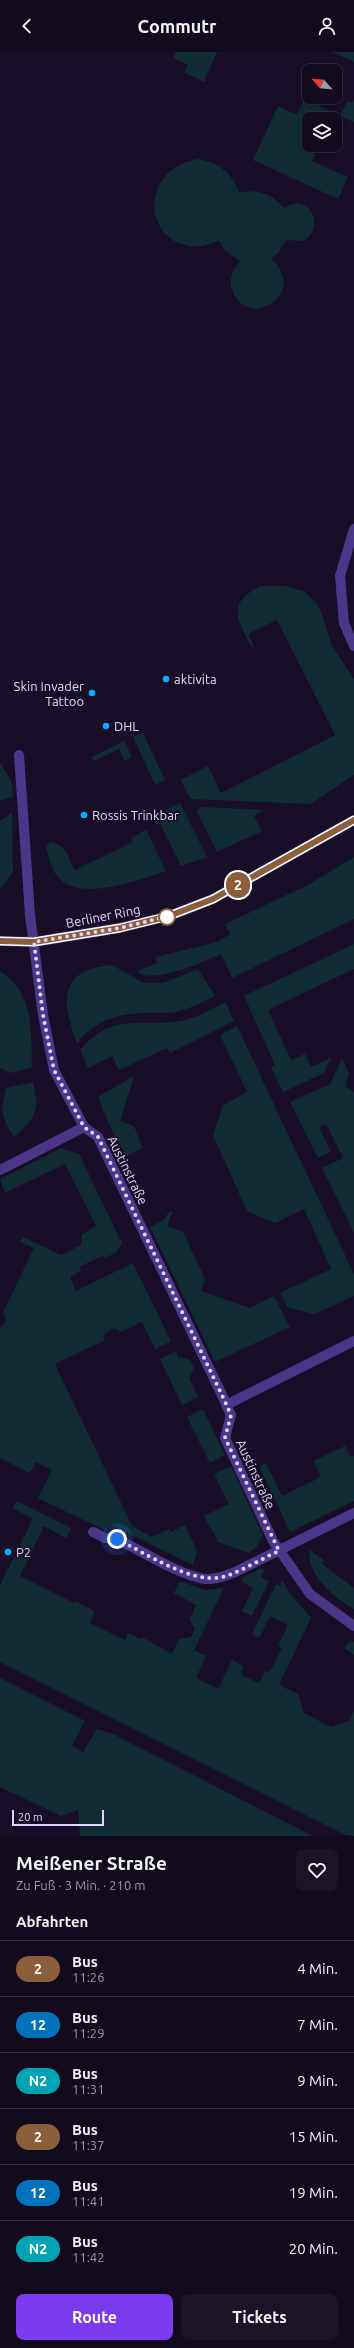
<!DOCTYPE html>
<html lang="de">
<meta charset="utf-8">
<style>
body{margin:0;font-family:Ubuntu,sans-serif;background:#1b1326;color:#f1f3f6;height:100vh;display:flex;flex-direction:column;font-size:15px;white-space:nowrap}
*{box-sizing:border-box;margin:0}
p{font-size:13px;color:#9c9aa4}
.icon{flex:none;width:22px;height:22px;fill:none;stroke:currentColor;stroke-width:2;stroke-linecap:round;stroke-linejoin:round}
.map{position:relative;height:1784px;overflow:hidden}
.panel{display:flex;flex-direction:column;background:#120a1d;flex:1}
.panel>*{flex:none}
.badge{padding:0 8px;border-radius:13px;font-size:14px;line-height:26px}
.needle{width:26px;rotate:297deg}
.buttons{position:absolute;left:302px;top:12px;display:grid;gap:8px}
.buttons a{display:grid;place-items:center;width:40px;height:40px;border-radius:8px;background:#120a1d;box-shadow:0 2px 6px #0003,0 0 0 1px #312b3b;font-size:20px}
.scale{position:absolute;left:12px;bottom:10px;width:92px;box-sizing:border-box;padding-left:4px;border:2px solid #e2d4ff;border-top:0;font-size:11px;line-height:14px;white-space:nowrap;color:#e2d4ff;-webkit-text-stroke:3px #180e27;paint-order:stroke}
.you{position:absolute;width:20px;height:20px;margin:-10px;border:3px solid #fff;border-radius:50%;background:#1a73e8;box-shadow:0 0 0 6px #1a73e833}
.map>.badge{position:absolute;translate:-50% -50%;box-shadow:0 0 0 2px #fff}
h2{padding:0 16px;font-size:15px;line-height:36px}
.round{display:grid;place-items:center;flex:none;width:42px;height:42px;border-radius:8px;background:#1b1326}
.head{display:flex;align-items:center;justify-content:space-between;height:68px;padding:0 16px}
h1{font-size:19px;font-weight:600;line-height:30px}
.button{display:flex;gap:8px;margin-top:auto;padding:8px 16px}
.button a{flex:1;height:46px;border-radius:8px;background:#7c3aed;color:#fff;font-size:16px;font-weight:600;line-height:46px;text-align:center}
.button a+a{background:#1b1326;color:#f1f3f6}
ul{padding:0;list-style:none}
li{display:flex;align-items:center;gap:12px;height:56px;padding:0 16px;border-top:1px solid #312b3b}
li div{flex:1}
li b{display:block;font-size:15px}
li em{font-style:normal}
li .badge{min-width:44px;font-weight:700;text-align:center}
header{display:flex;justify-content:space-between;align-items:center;height:52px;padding:0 16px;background:#120a1d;font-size:18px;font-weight:600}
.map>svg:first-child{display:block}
.green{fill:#112c32}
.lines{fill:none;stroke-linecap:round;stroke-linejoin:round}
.minor{stroke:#4b3789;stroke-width:10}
.line-casing{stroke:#fff;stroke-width:9}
.line{stroke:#8b5e3c;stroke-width:6}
.walk{stroke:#e2d4ff;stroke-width:4;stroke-dasharray:0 7.2}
.poi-dot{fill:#00b1ff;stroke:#180e27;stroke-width:1.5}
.stop-dot{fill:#fff;stroke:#8b5e3c;stroke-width:2}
.labels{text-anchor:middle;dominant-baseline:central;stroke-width:4;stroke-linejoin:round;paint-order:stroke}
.poi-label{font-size:13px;fill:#e2d4ff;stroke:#180e27;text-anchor:start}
.street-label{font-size:13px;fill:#e2d4ff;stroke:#180e27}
</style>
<header><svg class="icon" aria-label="back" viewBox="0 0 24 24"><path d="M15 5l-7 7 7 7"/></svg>Commutr<svg class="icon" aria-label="person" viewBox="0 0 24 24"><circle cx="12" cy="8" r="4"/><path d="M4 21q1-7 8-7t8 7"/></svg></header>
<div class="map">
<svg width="354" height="1784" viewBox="0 0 354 1784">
<rect width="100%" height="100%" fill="#180e27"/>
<path class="green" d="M176,0H217L204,30L184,20L188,13L173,6Z
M332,0H354V10Z
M304,47L334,61L331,67H309V93H319L312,109L348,125L338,147L253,108L278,54L297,63Z
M354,48V70L340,64L347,49L352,51Z
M198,107C219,111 232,120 239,141C258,137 271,141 284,156C320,134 327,201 287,187L278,201L271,206C310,243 248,278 233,240C228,228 232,219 240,209L224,198L219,189C209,192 200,196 189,194C142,186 141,117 198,107Z
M260,534H286L303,539L315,549L321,560L332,594L354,627V723L311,752L190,747L181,728L208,714L221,741L335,683L277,568L248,582L254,594L252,596C237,567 226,552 260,534Z
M143,681L165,728L155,733L133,685Z
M124,689L132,705L125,709L119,697L94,709L92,705Z
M0,710L11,729L13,745L0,749Z
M180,751L207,805L181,814L156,763Z
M201,755L264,758L254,764L262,779L217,800L196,758Z
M12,761L13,820L0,838V769Z
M146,778L166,819C139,828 79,851 58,825C50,816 49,805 46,794L51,790C66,792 68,806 75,818L133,790L131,786Z
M354,805V867L232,926L221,902C207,909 151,933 138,920L139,918L157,911L156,905L217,890L230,882L225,872L308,833Z
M354,892V917L268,958L291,1008L305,1002L311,1015L331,1006L324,1021L283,1040L271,1015L275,1013L244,944Z
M112,913L144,931H163L198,917L215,944C202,951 189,957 175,960C166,962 156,960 147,961C118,961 96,968 77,991C61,949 58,918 112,913Z
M0,919C35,942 31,979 32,1016L10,1021L0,1016Z
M225,950L234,969L170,1001L167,996L119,1018L112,1004L88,1016L80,998C112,962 132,974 174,970C193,968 208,959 225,950Z
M237,974L354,1222V1244L315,1262L288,1256L280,1241L331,1217L304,1157L275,1171L247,1159L213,1083L223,1053L247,1040L220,983Z
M342,1006L349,1021L346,1035L354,1040V1181L322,1116L343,1106L326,1072L319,1075L331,1100L318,1106L290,1050L330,1032Z
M134,1024L120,1069L134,1074L143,1096L126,1104L111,1077L98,1045Z
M33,1030C40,1057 36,1067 14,1085C1,1064 0,1060 6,1036Z
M61,1096L79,1102L122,1191L117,1200L105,1206L104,1203L79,1215L81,1219L70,1225L76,1239L133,1211L171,1289L155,1297L142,1270L121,1280L114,1276L107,1280L103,1285L105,1288L55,1312L132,1474L152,1485L169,1477L171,1480L185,1473L197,1499L193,1513L109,1472L106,1479L38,1446L52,1418L36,1410L30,1421L0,1406V1277L6,1268L3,1260L34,1196L20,1190L23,1185L61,1203L81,1193L82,1182L96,1174L65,1112L5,1141L0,1127Z
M173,1159L167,1174L183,1180L205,1227L201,1239L250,1256L274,1244L290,1275L215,1310L150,1175L165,1167L168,1161Z
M176,1299L178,1305L190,1308L194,1316L189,1327L198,1345L182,1353L160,1307Z
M203,1357L225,1403L210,1411L187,1365Z
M345,1394L351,1405L354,1404V1449L290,1480L259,1414L266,1411L282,1444L321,1425L313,1409Z
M231,1414L263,1483L256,1496L248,1501L218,1490L204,1464L229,1452L214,1422Z
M17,1449L71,1476L66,1486L44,1474L20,1524L74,1551L75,1549L95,1559L90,1571L125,1588L128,1581L141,1587L142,1585L172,1602L179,1587L191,1585L195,1577L190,1567L196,1553L174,1541L180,1529L205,1538L224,1536L194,1598L206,1604L196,1626L218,1637L232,1608L244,1614L241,1623L259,1631L265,1619L269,1621L282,1596L278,1594L288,1573L270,1564L259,1586L252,1582L276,1532L280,1534L282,1528L292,1544L311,1566L279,1633L298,1642L304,1661L331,1675L349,1669L354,1659V1784L343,1782L0,1610V1533L33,1467L13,1456Z
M310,1498L325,1509L321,1511L354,1536V1557C335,1547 305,1521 310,1498Z
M261,1516L265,1518L261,1525L269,1529L252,1564L242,1559L253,1536L242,1530V1526Z
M349,1590H354V1603L344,1596Z
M0,1626L85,1669L72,1694L83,1700L97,1677L113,1682L313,1784H80L78,1758L61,1764L0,1735Z"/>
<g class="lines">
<path class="minor" d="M354,477L340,524L344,571L354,594
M19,703L30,863L43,963L54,1018L84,1075L98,1085L221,1341L231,1363L225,1386L273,1489L310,1542L354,1574
M0,889L34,890L119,876L169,864L213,847L354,768
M0,1118L84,1075
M226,1353L354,1289
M93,1480L105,1486L117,1487C140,1498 181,1524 205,1527C215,1528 224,1524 233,1521L354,1461"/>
</g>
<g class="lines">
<defs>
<path id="line" d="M0,889L34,890L120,876L169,864L213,847L354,768"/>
</defs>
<use href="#line" class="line-casing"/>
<use href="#line" class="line"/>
<path class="walk" d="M117,1487C143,1500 193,1533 223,1525C242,1519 261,1507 279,1499L225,1386L231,1363L221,1341L98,1085L84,1075L54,1018L43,963L34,890L120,876L169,864L167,865"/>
</g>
<g class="poi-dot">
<circle cx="166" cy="627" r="4"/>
<circle cx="92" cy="641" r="4"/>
<circle cx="106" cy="674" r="4"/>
<circle cx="84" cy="763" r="4"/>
<circle cx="8" cy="1500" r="4"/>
</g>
<circle class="stop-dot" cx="167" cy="865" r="8"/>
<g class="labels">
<g class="poi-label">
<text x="174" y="627">aktivita</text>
<text x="84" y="634" text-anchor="end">Skin Invader<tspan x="84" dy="15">Tattoo</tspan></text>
<text x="114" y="674">DHL</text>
<text x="92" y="763">Rossis Trinkbar</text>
<text x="16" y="1500">P2</text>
</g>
<g class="street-label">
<text transform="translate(103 864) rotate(-11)">Berliner Ring</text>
<text transform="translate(128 1118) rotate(64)">Austinstraße</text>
<text transform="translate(256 1422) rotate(65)">Austinstraße</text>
</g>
</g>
</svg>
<div class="buttons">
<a><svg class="needle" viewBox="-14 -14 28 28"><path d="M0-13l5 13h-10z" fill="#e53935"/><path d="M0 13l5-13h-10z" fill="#9c9aa4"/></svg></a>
<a><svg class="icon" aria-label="layers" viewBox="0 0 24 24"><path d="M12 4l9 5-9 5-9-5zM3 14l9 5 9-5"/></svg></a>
</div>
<div class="scale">20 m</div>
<div class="you" style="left:117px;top:1487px"></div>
<b class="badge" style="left:238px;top:833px;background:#8b5e3c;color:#fff">2</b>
</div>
<section class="panel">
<div class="head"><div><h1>Meißener Straße</h1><p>Zu Fuß · 3 Min. · 210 m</p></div><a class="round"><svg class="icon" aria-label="heart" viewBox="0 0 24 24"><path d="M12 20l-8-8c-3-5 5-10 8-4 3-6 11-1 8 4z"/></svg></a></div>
<h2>Abfahrten</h2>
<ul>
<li><span class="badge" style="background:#8b5e3c;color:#fff">2</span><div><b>Bus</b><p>11:26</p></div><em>4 Min.</em></li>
<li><span class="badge" style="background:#0072bc;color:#fff">12</span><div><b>Bus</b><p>11:29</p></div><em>7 Min.</em></li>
<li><span class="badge" style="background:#00a3b4;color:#fff">N2</span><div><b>Bus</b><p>11:31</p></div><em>9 Min.</em></li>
<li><span class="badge" style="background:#8b5e3c;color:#fff">2</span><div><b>Bus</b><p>11:37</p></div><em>15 Min.</em></li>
<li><span class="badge" style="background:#0072bc;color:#fff">12</span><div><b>Bus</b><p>11:41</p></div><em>19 Min.</em></li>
<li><span class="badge" style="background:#00a3b4;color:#fff">N2</span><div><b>Bus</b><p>11:42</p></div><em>20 Min.</em></li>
</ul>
<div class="button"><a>Route</a><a>Tickets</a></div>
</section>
